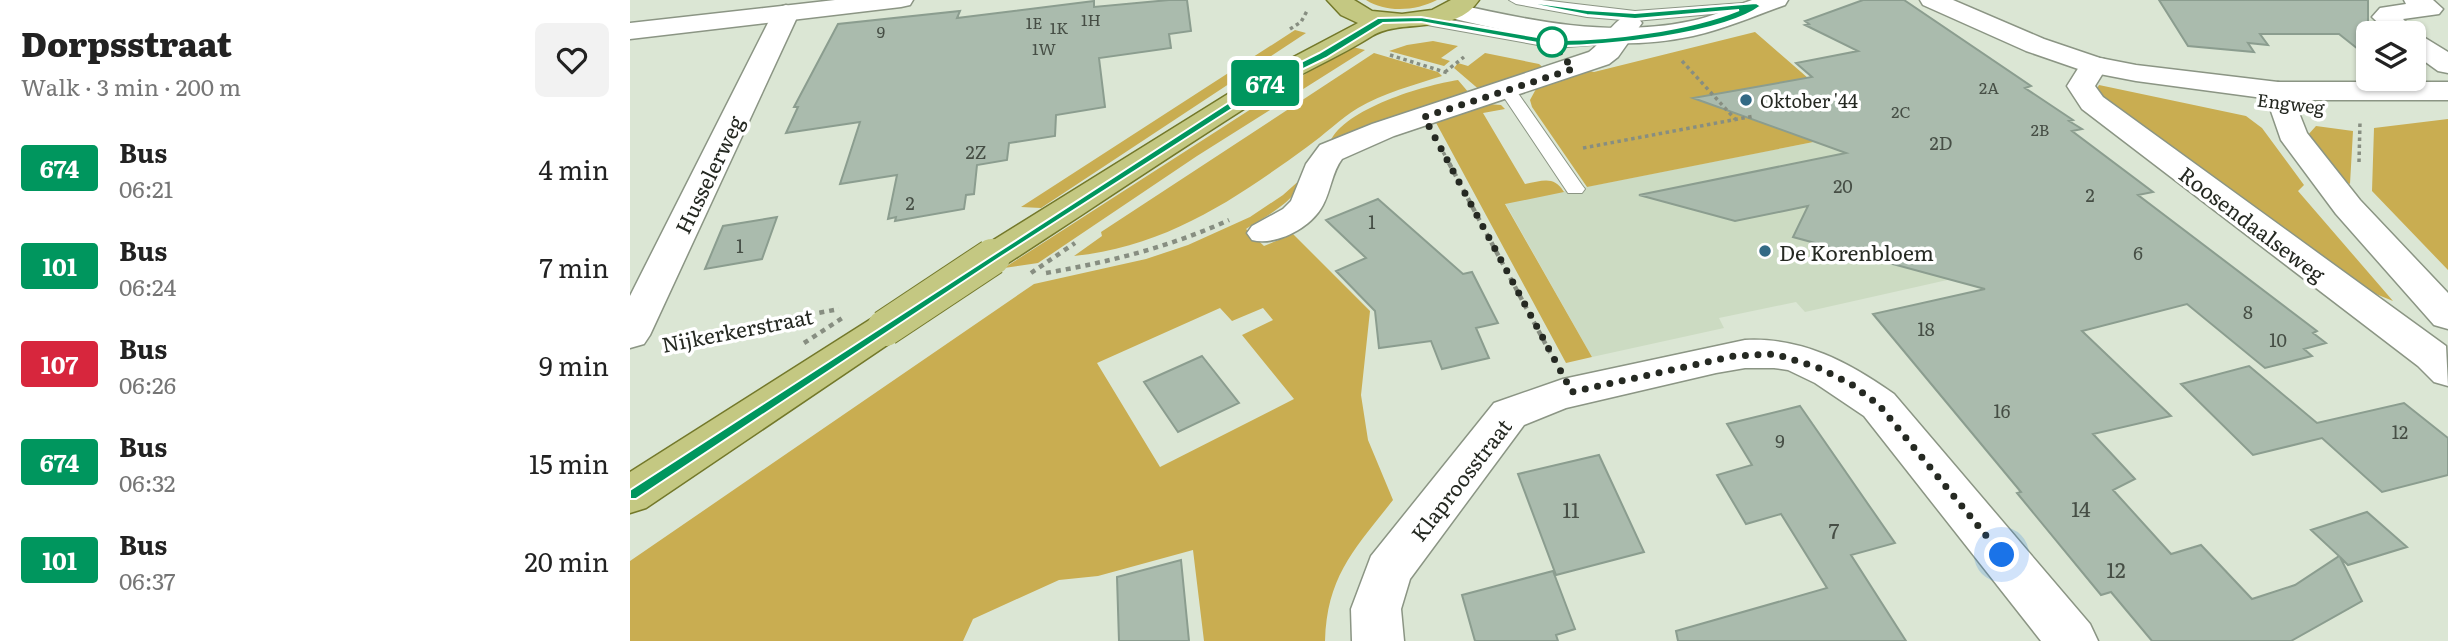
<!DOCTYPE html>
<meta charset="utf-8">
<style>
body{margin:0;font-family:Literata,serif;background:#f2f2f2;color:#222;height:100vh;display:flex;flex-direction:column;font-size:26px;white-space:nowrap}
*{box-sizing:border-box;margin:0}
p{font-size:23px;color:#767676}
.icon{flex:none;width:38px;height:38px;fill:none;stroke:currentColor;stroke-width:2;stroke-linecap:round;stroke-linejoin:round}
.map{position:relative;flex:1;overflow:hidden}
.sheet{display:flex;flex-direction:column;background:#fff;width:630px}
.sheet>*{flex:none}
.badge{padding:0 14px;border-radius:5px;font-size:24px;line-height:46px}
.buttons{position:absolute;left:1726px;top:21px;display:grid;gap:14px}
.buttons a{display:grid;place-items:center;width:70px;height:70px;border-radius:10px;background:#fff;box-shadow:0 2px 5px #0004;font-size:35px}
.you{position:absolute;width:35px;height:35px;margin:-18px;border:5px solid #fff;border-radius:50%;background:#1a73e8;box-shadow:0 0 0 10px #1a73e833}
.map>.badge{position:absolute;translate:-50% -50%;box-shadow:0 0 0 4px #fff}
.round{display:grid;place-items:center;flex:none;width:74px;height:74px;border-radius:10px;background:#f2f2f2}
.head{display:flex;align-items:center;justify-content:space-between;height:119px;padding:0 21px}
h1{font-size:33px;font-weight:800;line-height:52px}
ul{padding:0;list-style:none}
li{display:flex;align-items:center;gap:21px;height:98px;padding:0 21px}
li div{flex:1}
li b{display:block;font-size:26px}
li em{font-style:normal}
li .badge{min-width:77px;font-weight:700;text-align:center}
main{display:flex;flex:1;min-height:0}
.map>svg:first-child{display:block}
.built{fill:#ccdbc2}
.green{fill:#c9ad51;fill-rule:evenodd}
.building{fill:#aabbad;stroke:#8b9d8f;stroke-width:2}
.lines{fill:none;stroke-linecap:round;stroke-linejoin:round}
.service-casing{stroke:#8b9584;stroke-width:2}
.minor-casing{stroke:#8b9584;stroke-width:3}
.tertiary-casing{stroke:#8b9584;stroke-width:3}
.primary-casing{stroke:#73782a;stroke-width:3}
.path-far1{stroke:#878e81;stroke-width:3.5;stroke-dasharray:3.5 3.5;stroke-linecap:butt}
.path{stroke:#878e81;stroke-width:4.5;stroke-dasharray:5 5;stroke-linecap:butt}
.service{fill:#fff;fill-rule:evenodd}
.minor{fill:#fff;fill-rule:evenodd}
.tertiary{fill:#fff;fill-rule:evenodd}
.primary{fill:#c4c882;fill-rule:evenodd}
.primary-bridge-casing{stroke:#73782a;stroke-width:38;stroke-linecap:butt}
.path-bridge{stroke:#878e81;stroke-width:4.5;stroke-dasharray:5 5;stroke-linecap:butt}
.primary-bridge{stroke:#c4c882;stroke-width:36}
.line{fill:#00965e;stroke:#fff;stroke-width:2}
.walk{stroke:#252922;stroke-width:7;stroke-dasharray:0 12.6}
.stop-dot{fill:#fff;stroke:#00965e;stroke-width:3.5}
.poi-dot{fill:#336a85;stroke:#fff;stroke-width:2.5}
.labels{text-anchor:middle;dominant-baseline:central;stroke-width:7;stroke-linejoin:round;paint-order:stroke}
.far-number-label{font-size:16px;fill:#464e45}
.far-poi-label{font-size:18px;fill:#252922;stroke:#fff;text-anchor:start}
.far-street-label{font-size:18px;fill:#252922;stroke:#fff}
.number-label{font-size:18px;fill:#464e45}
.street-label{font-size:21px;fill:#252922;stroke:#fff}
.poi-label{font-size:21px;fill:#252922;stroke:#fff;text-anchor:start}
.near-number-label{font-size:21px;fill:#464e45}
</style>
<main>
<section class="sheet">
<div class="head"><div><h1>Dorpsstraat</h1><p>Walk · 3 min · 200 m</p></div><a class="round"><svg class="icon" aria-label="heart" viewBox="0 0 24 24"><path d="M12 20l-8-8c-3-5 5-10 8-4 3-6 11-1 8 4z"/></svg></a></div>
<ul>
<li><span class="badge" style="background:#00965e;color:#fff">674</span><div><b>Bus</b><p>06:21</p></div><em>4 min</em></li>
<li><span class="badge" style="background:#00965e;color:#fff">101</span><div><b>Bus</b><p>06:24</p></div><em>7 min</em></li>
<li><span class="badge" style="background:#d7263d;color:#fff">107</span><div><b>Bus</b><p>06:26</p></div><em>9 min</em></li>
<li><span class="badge" style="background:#00965e;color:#fff">674</span><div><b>Bus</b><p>06:32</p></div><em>15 min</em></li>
<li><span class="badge" style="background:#00965e;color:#fff">101</span><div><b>Bus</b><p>06:37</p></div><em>20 min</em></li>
</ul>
</section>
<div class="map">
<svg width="1818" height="641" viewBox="0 0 1818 641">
<rect width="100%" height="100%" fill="#dbe6d4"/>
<path class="built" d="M1239,131L1384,265L1175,312L1166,302L1089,318L1094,328L962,357L875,203Z"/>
<path class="green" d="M736,0H807C786,11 756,13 736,0Z
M665,30L676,33L411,208L391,207Z
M1125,32L1239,131L957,187L902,107L900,100L906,89L955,70L964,72Z
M803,41L828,46L811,58L820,61L814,66L759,51L777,45Z
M719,46L735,50L567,156L408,263L374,268Z
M744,53L808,72L812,76C784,85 753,93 728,108C710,119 694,135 677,147C604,200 537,246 444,256L472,236L471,232Z
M855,53L909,64L916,70L852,92L824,68L828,63L838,66Z
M828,80L839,93L700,142C714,109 794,85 828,80Z
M1469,85L1616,116L1632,128L1674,185L1668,191L1763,301L1714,281L1465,92Z
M857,104L871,105L875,109L853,113L895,184C912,181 924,175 934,192L875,204L962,357L936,363L804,119Z
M1818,119V270L1742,191L1744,128Z
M1686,126L1723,131L1720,184L1710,179L1677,136Z
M672,178C668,201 634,217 616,229L634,246L663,234L740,311L731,395L738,440L763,500C725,549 697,575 695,641H574L563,550L468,576L429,580L343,619L333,641H0V561L404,284L516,259L558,245L620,217L653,195ZM590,308L602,321L633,308L643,320L612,335L664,399L530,467L467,363Z"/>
<path class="building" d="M539,0H557L561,31L539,34L541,48L469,58L475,107L426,115L425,136L379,143L377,160L347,165L344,194L336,195L334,209L265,221L266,217L258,219L267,175L210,184L230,122L156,133L168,107H164L208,24L330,11L327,18L464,1V7Z
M1233,0H1274L1401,86L1395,88L1443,120L1439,121L1452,129L1442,131L1523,192L1508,195L1687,331L1683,333L1696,343L1674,349L1682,356L1635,368L1557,304L1452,331L1541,416L1463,434L1505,479L1483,490L1541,554L1571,545L1622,599L1665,585L1709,556L1681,530L1737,512L1777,547L1718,565L1710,557L1732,601L1661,641H1522L1481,592L1471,595L1387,493L1391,492L1243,314L1355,289L1163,237L1178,206L1105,221L1009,195L1216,153L1063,98L1182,77L1166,63L1228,51L1175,25L1179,24L1175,21Z
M1529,0H1738V57L1709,34H1630L1638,45L1618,43L1624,52L1558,46Z
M748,199L833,274L842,272L868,323L846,328L859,358L812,369L801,341L749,348L745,311L706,271L736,258L696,220Z
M147,217L132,259L75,269L93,226Z
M572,356L609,403L548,432L514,382Z
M1619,366L1687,423L1774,403L1818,438V475L1752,492L1692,438L1623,455L1551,384Z
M1170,406L1265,543L1221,555L1276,641H1048L1046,631L1197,588L1151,514L1116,524L1087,475L1122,465L1097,424Z
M969,455L1014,552L926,575L888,474Z
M551,560L559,641H489L487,577Z
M923,571L945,629L926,635L928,641H845L832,595Z"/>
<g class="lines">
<defs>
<path id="service" d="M879,0H912L1005,11L1126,2L1133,6L1126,10L1005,21L957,17L886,4Z
M791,15L925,38L988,33L996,38L988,43L925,48L786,23L783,20L786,17Z
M877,85L883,86L952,185L955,189L952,193H938L869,90Z"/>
<path id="minor" d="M1774,0H1803L1813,9L1809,14L1773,19L1787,33L1818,52V73L1808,71L1783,53V33H1759L1742,17L1750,8L1776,4Z
M156,5L165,8L169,13L20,335L14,344L0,348V296L143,13L147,8Z
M999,15L1008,18L1012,23L988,57L979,64L764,136L712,159C702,172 701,190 693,205C681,228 646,246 622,240L617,233L622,226L653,209L661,201L676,164L690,145L742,124L959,52C974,41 982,20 999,15Z
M1464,57L1474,59L1478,65L1465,86L1473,97L1816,346L1818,386L1804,382L1788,366L1452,109L1437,86L1454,59Z
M1648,82L1658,85L1677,133L1730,200L1818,293V329L1804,325L1706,214L1651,140L1634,91L1638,85Z
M1115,340C1172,337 1219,362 1264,394L1460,624L1468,641H1411L1234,416L1185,383L1158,370L1144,368H1115L1086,373L936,408L894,425L780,579L771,609L774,641H722L721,609L741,556L864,403L933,379Z"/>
<path id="tertiary" d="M205,0H283L280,5L271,7L0,39V23Z
M1122,0H1158L1155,5C1124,16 1095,29 1063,36C980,54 894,36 813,16L809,11L813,6L822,3C900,21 981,38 1061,21C1082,17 1102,7 1122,0Z
M1290,0H1323L1414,39L1470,58L1506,65L1648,82H1818V100H1648L1506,81L1454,71L1396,51L1293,5Z"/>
<path id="primary" d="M697,0H724L742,11L772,14L802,10L821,0H849C824,37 774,17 742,36C709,57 672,72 639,93C550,149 463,208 375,265L362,268L349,265L344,257L349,249L622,79L728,23L711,15Z
M255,315L269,319L274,328L269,337L16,508L0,513V472L241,319Z"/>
</defs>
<use href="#service" class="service-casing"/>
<use href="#minor" class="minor-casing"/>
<use href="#tertiary" class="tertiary-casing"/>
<use href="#primary" class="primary-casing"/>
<path class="path-far1" d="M660,29L671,22L677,11
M760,55L818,73
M1052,61L1105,119
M815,72L834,57
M810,146L820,165
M953,148L1124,116
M1729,162L1730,122"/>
<path class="path" d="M819,163L923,358
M416,273C479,262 540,247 599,220
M42,341L209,309"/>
<use href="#service" class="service"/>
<use href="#minor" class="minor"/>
<use href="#tertiary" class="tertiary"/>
<use href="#primary" class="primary"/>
<defs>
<path id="primary-bridge" d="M255,328L362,257"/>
</defs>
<use href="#primary-bridge" class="primary-bridge-casing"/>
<path class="path-bridge" d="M401,273L445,243
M174,343L214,317"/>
<use href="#primary-bridge" class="primary-bridge"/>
</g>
<path class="line" d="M881,0H885L957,10L1005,13L1126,3L1131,6C1094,34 973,47 925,46L791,22L753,23L696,58L636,87L366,260L6,499H0V490L629,83L689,53L748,18L791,17L925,40C978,41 1060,30 1109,10L1005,19L957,15Z"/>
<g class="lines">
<path class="walk" d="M922,42L943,69L794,117L942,392L1104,356L1145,354L1189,368L1221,384L1249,405L1372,555"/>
</g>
<circle class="stop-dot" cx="922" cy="42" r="14"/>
<g class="poi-dot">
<circle cx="1116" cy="100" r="7"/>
<circle cx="1135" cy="251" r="7"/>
</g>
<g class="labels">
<g class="far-number-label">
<text x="461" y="19">1H</text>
<text x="404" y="22">1E</text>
<text x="429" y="27">1K</text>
<text x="251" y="31">9</text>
<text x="414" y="48">1W</text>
<text x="1359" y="87">2A</text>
<text x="1271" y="111">2C</text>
<text x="1410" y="129">2B</text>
</g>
<g class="far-poi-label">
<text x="1130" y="100">Oktober '44</text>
</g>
<g class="far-street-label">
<text transform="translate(1661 103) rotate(7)">Engweg</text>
</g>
<g class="number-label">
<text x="1311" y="142">2D</text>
<text x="346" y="151">2Z</text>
<text x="1213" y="185">20</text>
<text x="1460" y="194">2</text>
<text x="280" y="202">2</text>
<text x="742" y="221">1</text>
<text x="110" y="245">1</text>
<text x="1508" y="252">6</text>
<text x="1618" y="311">8</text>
<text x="1296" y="328">18</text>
<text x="1648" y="339">10</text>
<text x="1372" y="410">16</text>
<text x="1770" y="431">12</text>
<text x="1150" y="440">9</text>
</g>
<g class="street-label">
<text transform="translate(78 174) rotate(-64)">Husselerweg</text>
<text transform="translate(1623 223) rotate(37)">Roosendaalseweg</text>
<text transform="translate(107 329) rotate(-11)">Nijkerkerstraat</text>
<text transform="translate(830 479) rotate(-52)">Klaproosstraat</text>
</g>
<g class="poi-label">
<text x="1149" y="251">De Korenbloem</text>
</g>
<g class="near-number-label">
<text x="1451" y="507">14</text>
<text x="941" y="508">11</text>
<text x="1204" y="529">7</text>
<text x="1486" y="568">12</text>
</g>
</g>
</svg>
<div class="buttons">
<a><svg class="icon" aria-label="layers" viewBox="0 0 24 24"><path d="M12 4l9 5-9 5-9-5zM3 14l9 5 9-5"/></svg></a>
</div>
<div class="you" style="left:1372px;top:555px"></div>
<b class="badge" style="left:635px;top:83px;background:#00965e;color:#fff">674</b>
</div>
</main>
